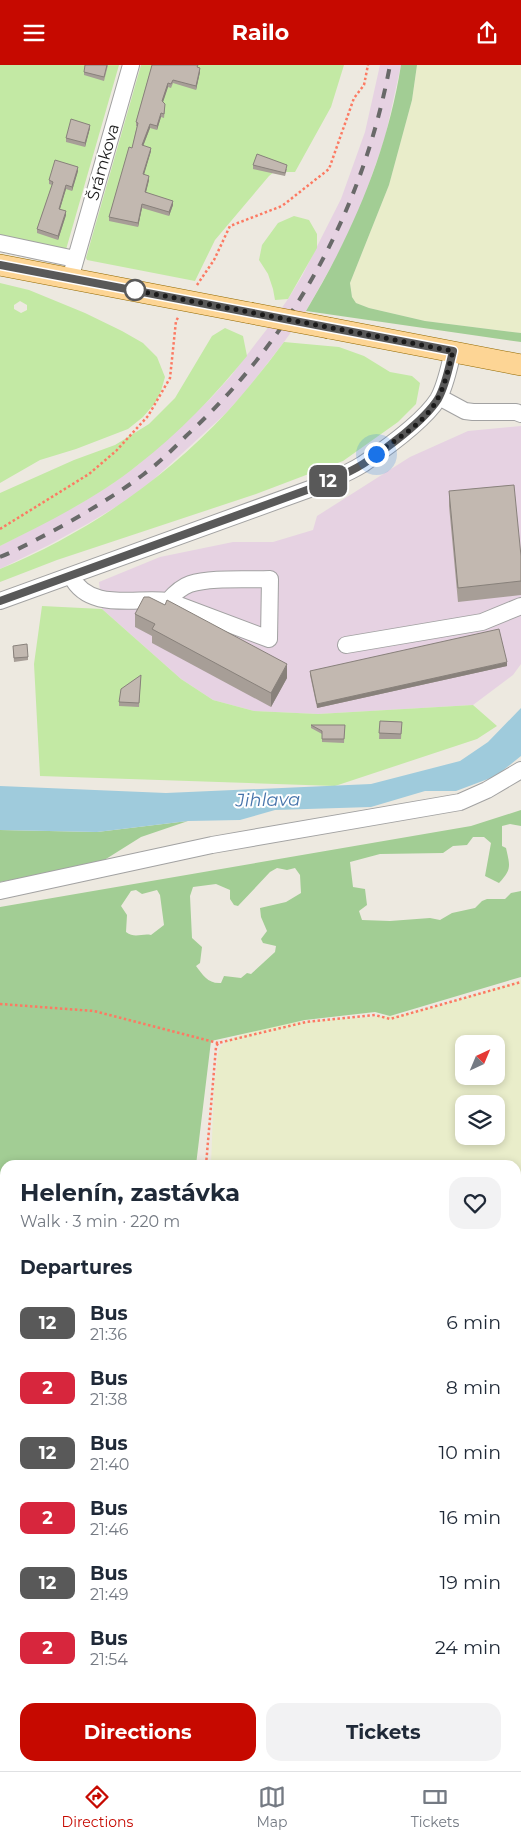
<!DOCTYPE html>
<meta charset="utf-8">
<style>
body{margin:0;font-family:Montserrat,sans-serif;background:#f2f2f3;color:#1f2937;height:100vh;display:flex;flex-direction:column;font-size:19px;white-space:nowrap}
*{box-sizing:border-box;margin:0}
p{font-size:16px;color:#747a83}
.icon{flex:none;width:28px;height:28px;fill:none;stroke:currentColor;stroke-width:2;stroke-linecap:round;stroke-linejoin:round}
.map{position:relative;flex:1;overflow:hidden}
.panel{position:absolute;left:0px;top:1095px;width:521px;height:611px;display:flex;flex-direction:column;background:#fff;border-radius:15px 15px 0 0;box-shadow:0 2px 8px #0003}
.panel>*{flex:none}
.badge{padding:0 10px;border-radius:8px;font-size:18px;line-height:32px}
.needle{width:32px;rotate:44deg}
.buttons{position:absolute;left:455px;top:970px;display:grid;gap:10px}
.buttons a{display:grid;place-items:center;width:50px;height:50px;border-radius:10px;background:#fff;box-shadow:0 2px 8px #0003;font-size:25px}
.you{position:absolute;width:25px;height:25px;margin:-12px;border:4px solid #fff;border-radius:50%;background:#1a73e8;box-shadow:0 0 0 8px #1a73e833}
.map>.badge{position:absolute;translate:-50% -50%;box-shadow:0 0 0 2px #fff}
h2{padding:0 20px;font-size:19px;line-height:45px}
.round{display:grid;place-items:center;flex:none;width:52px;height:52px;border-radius:15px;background:#f2f2f3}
.head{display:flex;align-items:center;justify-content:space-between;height:85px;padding:0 20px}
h1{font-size:24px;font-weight:700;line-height:38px}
.cta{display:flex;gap:10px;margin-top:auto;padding:10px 20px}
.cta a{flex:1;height:58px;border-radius:15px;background:#c60900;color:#fff;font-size:20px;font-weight:700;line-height:58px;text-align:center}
.cta a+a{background:#f2f2f3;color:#1f2937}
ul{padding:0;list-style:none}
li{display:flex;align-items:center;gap:15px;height:65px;padding:0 20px}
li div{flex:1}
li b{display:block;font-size:19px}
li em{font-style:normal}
li .badge{min-width:55px;font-weight:700;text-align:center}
header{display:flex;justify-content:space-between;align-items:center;height:65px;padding:0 20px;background:#c60900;color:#fff;font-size:22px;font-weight:700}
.menu{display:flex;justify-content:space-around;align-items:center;height:70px;border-top:1px solid #e0e1e3;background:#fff;font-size:14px;color:#747a83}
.menu a{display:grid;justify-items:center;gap:2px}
.menu .selected{color:#c60900}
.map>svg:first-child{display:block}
.industrial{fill:#e6d2e2}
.farmland{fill:#e9edca;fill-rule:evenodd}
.grass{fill:#c3e9a4;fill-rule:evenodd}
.forest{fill:#a2cd94;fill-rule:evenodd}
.water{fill:#9fcbdc}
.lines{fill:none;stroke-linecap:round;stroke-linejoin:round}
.minor-casing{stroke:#a2a2a2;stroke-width:18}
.major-casing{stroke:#926900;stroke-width:22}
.path{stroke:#fc7a63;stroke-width:2.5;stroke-dasharray:2.5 2.5;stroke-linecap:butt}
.minor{stroke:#fff;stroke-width:16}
.major{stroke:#fdd595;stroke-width:21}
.rail{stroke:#696969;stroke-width:4;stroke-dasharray:10 10;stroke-linecap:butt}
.major-bridge-casing{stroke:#926900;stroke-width:22;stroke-linecap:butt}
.major-bridge{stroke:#fdd595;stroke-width:21}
.wall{fill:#a79e97}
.shaded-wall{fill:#88817b}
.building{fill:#c2b8b0;stroke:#88817b}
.line-casing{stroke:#fff;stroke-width:11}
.line{stroke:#595959;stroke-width:8}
.walk{stroke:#1b1b1b;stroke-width:5;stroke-dasharray:0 9}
.stop-dot{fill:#fff;stroke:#595959;stroke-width:2.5}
.labels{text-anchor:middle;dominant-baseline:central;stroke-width:4;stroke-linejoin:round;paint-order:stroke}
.street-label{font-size:16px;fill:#1b1b1b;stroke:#fff}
.water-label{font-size:18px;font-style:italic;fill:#4774ab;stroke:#fff}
</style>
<header><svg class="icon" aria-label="menu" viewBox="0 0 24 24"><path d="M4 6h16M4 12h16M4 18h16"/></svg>Railo<svg class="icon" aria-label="share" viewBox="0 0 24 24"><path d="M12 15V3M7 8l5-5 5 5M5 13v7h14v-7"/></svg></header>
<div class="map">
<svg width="521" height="1706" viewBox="0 0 521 1706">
<rect width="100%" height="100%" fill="#ede9e0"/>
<path class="industrial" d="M380,0H401L385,73L373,107L361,142L336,193L306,246L284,277L246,326L225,349L152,416L124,437L89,458L49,480L0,504V481L78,440L112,419L139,399L210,334L230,312L267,264L288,234L302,211L341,134L365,67Z
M521,361V599L513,610L473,640L318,649L254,646L213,635L181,614L102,544L99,517L160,492L233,477H273L313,465L317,451L410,392L468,366Z"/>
<path class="farmland" d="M417,0H521V268L425,256L369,243L356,238L352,232L350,218L389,120L412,35Z
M521,915V1706H286L283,1701H516V1100H211L214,1022L218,989L221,981L228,975L241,970L285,958L399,950L438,941ZM464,979H496V1011H464ZM464,1039H496V1071H464Z"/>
<path class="grass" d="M0,0H119L65,188L0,174Z
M141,0H344L331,42L295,107H274L269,111L215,175L195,216L87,195L86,193Z
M294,151L309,155L317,169V183L288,234L275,235L273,224L268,209L259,195L262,180L278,158Z
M0,218L29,225L85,248L122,266L143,278L157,292L165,312L161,326L155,338L143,352L128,364L76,384L40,395L0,418ZM20,236L27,240V245L21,248L14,244V240Z
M225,263L243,271L247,291C215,330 179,368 139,399C97,433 48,457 0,481V428L74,395L115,380L149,359L175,333L212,271Z
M284,277L339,282L364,291L390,307L412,311L420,318L416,339L398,357L343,396L256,429L57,495L0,517V504C85,469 164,415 227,347C247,325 266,301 284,277Z
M42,541L102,544L181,614L213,635L254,646L318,649L473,640L497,661L477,674L335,721L40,711L34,599Z
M210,1701L211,1706H0V1702L11,1701Z"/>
<path class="forest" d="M401,0H417L412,35L389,120L350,218L352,232L356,238L369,243L425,256L521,268V277L306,246C352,169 387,89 401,0Z
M521,745V761L510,759L502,761V781L506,783C510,801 512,804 499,818L485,811L491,778L484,772H473L467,780L453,781L443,788L380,789L350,797L353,822L365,824L367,840L359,846L362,855L390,856L430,853L440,855L452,848L475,843L482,836L487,834H505L511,828L521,826V912L390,951L375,947L305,955L211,976L196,1100H5V1685H0V842L471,761ZM277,803L287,805L295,803L300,810L301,828L286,837L260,843L261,852L267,866L261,874L263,878L276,881L275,887L251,909L247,908L241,913L224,911L221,918C208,919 203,910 196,901L200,898L202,882L192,873L190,831L193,822L216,819L230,825V834L234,840L238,841L270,807ZM136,825L142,829L157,825L160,830L164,860L151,870C142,868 135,874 126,867L127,850L121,841L131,826Z
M188,756L141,772L98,799L0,817V765L97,767Z"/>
<path class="water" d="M521,643V691L496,711L456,726H425L371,742L275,745L240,755L188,756L97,767L0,765V721L166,728L371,719L460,696L488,677Z"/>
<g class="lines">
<defs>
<path id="minor" d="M0,178L75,194
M70,214L131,0
M439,332L465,346L473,347H516L521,349
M71,511C89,547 135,532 168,536L269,574L270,514C247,515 211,512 190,519C181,522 174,529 168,536
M0,536L318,421C333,414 349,408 363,399C385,384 424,356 438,334C446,320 449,302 453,286
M346,580L482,557L521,541
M0,826L212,780L460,737L487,725L521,705"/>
<path id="major" d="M0,200L250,248
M329,263L521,300"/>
</defs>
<use href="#minor" class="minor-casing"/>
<use href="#major" class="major-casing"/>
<path class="path" d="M197,220L214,195L230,161L282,141L329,104L354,33L364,20L368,0
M0,464L89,409L116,386L148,351L170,313L176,256L179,251
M0,939L94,946L218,978
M206,1100L216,982L218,978L306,957L375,950L390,954L521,917
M0,1199H5
M0,1429H5
M0,1700H5
M53,1701H56
M269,1701L271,1706"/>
<use href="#minor" class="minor"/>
<use href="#major" class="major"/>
<path class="rail" d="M0,492C22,483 43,471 64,460C92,444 119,428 144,409C159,398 173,384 186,371C294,272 363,144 390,0"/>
<defs>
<path id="major-bridge" d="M250,248L329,263"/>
</defs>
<use href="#major-bridge" class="major-bridge-casing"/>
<use href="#major-bridge" class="major-bridge"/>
</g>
<path class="wall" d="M108,0L104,16L84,10V7Z
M152,0L198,3L200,7L196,25L173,18L171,23L168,22L163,37L165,43L164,53L161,52L157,65L150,63L143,81L151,86L144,109L149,115L146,127L173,140L169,151L142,143L138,162L109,156V152L132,83L137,61H136V57Z
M90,63L85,82L66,77V73Z
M253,100L287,104L285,111L253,104Z
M78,106L72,126L66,124L60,144L66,150L58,175L37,168V164L52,120L49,119V115Z
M449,426L521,491V530L458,537L449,441Z
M165,540L287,613L271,642L152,578V571L135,562V549Z
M13,584L28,592V595L14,597Z
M507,601L317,643L310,610V606Z
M141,610L139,642L119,641V637Z
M380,656L402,657L401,674H379Z
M311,660H345L344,678L322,677V669L311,663Z"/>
<path class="shaded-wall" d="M200,3V7L196,25V21Z
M168,18V22L162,40V36Z
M161,48V52L157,65V61Z
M150,59V63L142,84V80Z
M90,60V63L85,82V78Z
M151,83V86L143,113V109Z
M78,102V106L72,126V122Z
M149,111V115L145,131V127Z
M66,120V124L59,147V144Z
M173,136V140L169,151V147Z
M142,139V143L138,162V158Z
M66,146V150L58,175V171Z
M507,597V601L317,643V639Z
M287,599V613L271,642V628Z"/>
<path class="building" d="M85,0H107L104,12L84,7Z
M152,0H198L197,2L200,3L196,21L173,15L171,19L168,18L162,36L165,39L164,49L161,48L157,61L150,59L142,80L151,83L143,109L149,111L145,127L173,136L169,147L142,139L138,158L109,152L129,82L132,83L138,58L136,57Z
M71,54L90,60L85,78L66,73Z
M257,89L287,100L285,108L253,100Z
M55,95L78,102L72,122L66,120L59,144L66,146L58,171L37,164L53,117L49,115Z
M514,420L521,491V516L458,523L449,426Z
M144,532H149L165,540L167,535L287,599L271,628L152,564L155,559L135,549Z
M499,564L507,597L317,639L310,606Z
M27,579L28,592L14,593L13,581Z
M141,610L139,638L119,637L121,624Z
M380,656L402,657L401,669L379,668Z
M311,660H345L344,674H322V666Z"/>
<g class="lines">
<defs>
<path id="line" d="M0,200L453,286C449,302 446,320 438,334C424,356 386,384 363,399C349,408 333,414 318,421L0,536"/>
</defs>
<use href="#line" class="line-casing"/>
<use href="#line" class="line"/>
<path class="walk" d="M135,225L128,224L453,286C449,301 446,317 439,331C427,357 398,373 376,389"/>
</g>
<circle class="stop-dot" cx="135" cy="225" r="10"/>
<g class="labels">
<g class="street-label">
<text transform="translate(103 97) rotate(-74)">Šrámkova</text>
</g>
<g class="water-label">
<text transform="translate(268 735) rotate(-1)">Jihlava</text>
</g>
</g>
</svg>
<div class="buttons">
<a><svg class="needle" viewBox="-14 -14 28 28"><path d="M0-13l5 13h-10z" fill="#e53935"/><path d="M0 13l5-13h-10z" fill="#747a83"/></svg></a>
<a><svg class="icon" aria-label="layers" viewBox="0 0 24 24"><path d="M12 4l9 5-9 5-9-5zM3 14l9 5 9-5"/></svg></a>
</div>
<div class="you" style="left:376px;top:389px"></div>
<b class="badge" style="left:328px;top:416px;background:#595959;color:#fff">12</b>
<section class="panel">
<div class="head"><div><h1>Helenín, zastávka</h1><p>Walk · 3 min · 220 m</p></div><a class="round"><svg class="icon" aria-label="heart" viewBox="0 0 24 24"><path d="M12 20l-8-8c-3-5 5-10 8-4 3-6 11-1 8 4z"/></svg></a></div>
<h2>Departures</h2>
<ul>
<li><span class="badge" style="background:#595959;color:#fff">12</span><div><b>Bus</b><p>21:36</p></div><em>6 min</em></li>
<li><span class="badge" style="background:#d7263d;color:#fff">2</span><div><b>Bus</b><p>21:38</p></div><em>8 min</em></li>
<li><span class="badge" style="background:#595959;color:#fff">12</span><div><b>Bus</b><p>21:40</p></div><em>10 min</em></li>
<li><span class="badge" style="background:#d7263d;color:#fff">2</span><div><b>Bus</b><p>21:46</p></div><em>16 min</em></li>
<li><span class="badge" style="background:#595959;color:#fff">12</span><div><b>Bus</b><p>21:49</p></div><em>19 min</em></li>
<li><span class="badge" style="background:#d7263d;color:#fff">2</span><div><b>Bus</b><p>21:54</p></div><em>24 min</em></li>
</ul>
<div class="cta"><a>Directions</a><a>Tickets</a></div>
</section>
</div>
<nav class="menu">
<a class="selected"><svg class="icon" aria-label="directions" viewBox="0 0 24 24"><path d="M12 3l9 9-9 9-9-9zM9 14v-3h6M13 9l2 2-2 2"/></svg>Directions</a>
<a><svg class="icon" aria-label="map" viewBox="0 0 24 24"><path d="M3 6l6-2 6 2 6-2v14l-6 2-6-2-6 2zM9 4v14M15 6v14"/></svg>Map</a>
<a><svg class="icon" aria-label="tickets" viewBox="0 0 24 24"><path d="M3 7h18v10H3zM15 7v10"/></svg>Tickets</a>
</nav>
